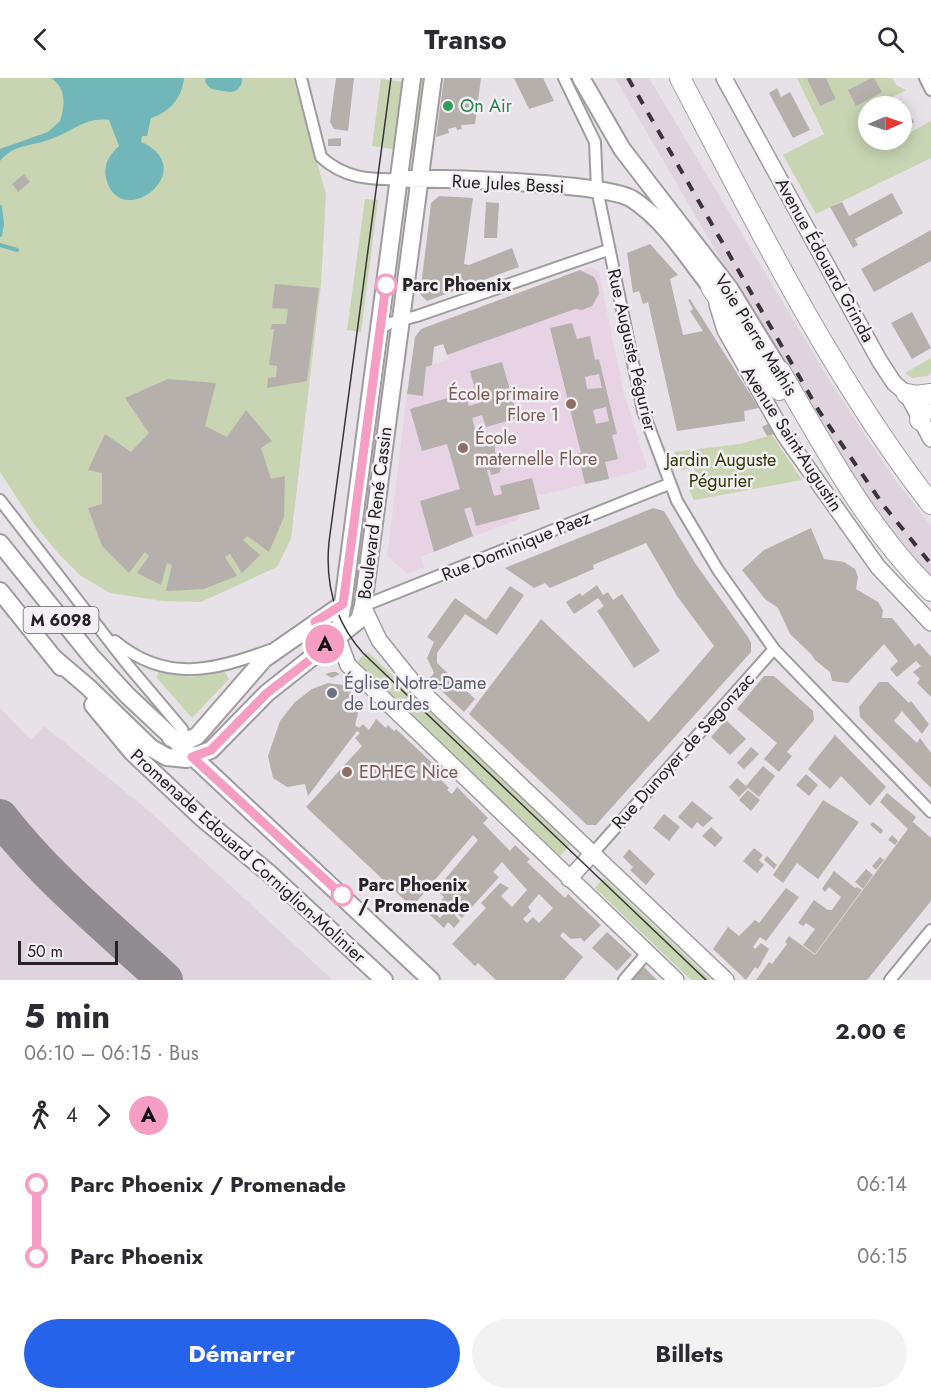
<!DOCTYPE html>
<html lang="fr">
<meta charset="utf-8">
<style>
body{margin:0;font-family:Jost,sans-serif;background:#f2f2f3;color:#2b2b33;height:100vh;display:flex;flex-direction:column;font-size:22px;white-space:nowrap}
*{box-sizing:border-box;margin:0}
p{font-size:20px;color:#7c7c81}
.icon{flex:none;width:33px;height:33px;fill:none;stroke:currentColor;stroke-width:2;stroke-linecap:round;stroke-linejoin:round}
.map{position:relative;height:902px;overflow:hidden}
.details{display:flex;flex-direction:column;background:#fff;flex:1}
.details>*{flex:none}
.badge{padding:0 12px;border-radius:20px;font-size:21px;line-height:39px}
.needle{width:39px;rotate:88deg}
.controls{position:absolute;left:858px;top:18px;display:grid;gap:12px}
.controls a{display:grid;place-items:center;width:54px;height:54px;border-radius:50%;background:#fff;box-shadow:0 3px 15px #0003;font-size:30px}
.scale{position:absolute;left:18px;bottom:15px;width:100px;box-sizing:border-box;padding-left:6px;border:3px solid #252325;border-top:0;font-size:16px;line-height:21px;white-space:nowrap;color:#252325;-webkit-text-stroke:4px #f4eff4;paint-order:stroke}
.map>.badge{position:absolute;translate:-50% -50%;box-shadow:0 0 0 3px #fff}
.legs{display:flex;align-items:center;gap:9px;height:66px;padding:0 24px;font-size:20px}
.legs p{margin-inline-start:auto}
.overview{display:flex;align-items:center;justify-content:space-between;height:102px;padding:0 24px}
h1{font-size:33px;font-weight:700;line-height:45px}
.button{display:flex;gap:12px;margin-top:auto;padding:12px 24px}
.button a{flex:1;height:69px;border-radius:36px;background:#2563eb;color:#fff;font-size:24px;font-weight:700;line-height:69px;text-align:center}
.button a+a{background:#f2f2f3;color:#2b2b33}
ul{padding:0 24px;list-style:none}
li{display:flex;align-items:center;gap:21px;height:72px;font-size:22px}
li i{display:grid;place-items:center;width:9px;height:100%;margin:0 8px;background:currentColor}
li i::after{content:'';width:15px;height:15px;margin:-8px;border:4px solid;border-radius:50%;background:#fff}
li p{margin-inline-start:auto}
li:first-child i{background:linear-gradient(#0000 50%,currentColor 0)}
li:last-child i{background:linear-gradient(currentColor 50%,#0000 0)}
header{display:flex;justify-content:space-between;align-items:center;height:78px;padding:0 24px;background:#fff;font-size:27px;font-weight:700}
.map>svg:first-child{display:block}
.built{fill:#dfd4de}
.education{fill:#e7d3e3}
.green{fill:#c8d4b2}
.water{fill:#71b7b9}
.lines{fill:none;stroke-linecap:round;stroke-linejoin:round}
.stream{stroke:#71b7b9;stroke-width:4}
.river{stroke:#71b7b9;stroke-width:24}
.taxiway{stroke:#908c90;stroke-width:36}
.building{fill:#b5b0ac;fill-rule:evenodd}
.street-casing{stroke:#a09b9f;stroke-width:14}
.secondary-casing{stroke:#a09b9f;stroke-width:18}
.primary-casing{stroke:#a09b9f;stroke-width:20}
.highway-casing{stroke:#a09b9f;stroke-width:22}
.street{stroke:#fff;stroke-width:10}
.secondary{stroke:#fff;stroke-width:15}
.primary{stroke:#fff;stroke-width:16}
.highway{stroke:#fff;stroke-width:20}
.tram{stroke:#393639;stroke-width:1.5}
.rail{stroke:#393639;stroke-width:4;stroke-dasharray:10 10;stroke-linecap:butt}
.line-1-casing{stroke:#fff;stroke-width:14}
.line-1{stroke:#f59dc3;stroke-width:9}
.leisure-dot{fill:#2e9e5b;stroke:#f4eff4;stroke-width:2}
.stop-1-dot{fill:#fff;stroke:#f59dc3;stroke-width:3}
.education-dot{fill:#8d6e63;stroke:#f4eff4;stroke-width:2}
.worship-dot{fill:#6b7280;stroke:#f4eff4;stroke-width:2}
.labels{text-anchor:middle;dominant-baseline:central;stroke-width:5;stroke-linejoin:round;paint-order:stroke}
.shield{fill:#f4eff4;stroke:#636063;stroke-width:1.5}
.shield-label{font-size:16px;font-weight:bold;fill:#252325}
.leisure-label{font-size:18px;fill:#27864d;stroke:#f4eff4;text-anchor:start}
.street-label{font-size:18px;fill:#252325;stroke:#f4eff4}
.stop-label{font-size:18px;font-weight:bold;fill:#252325;stroke:#f4eff4;text-anchor:start}
.education-label{font-size:18px;fill:#785e54;stroke:#f4eff4;text-anchor:start}
.park-label{font-size:18px;fill:#2d3a00;stroke:#f4eff4}
.worship-label{font-size:18px;fill:#5b616d;stroke:#f4eff4;text-anchor:start}
</style>
<header><svg class="icon" aria-label="back" viewBox="0 0 24 24"><path d="M15 5l-7 7 7 7"/></svg>Transo<svg class="icon" aria-label="search" viewBox="0 0 24 24"><circle cx="10" cy="10" r="6"/><path d="M15 15l6 6"/></svg></header>
<div class="map">
<svg width="931" height="902" viewBox="0 0 931 902">
<rect width="100%" height="100%" fill="#e7e2e7"/>
<path class="built" d="M615,0H649L831,305L891,396L931,448V500L858,410L779,281Z
M0,630L31,662L44,648L148,732L333,902H0Z"/>
<path class="education" d="M591,189L599,194L623,312L647,389L644,392L537,418L518,437L519,441L420,479L424,489L408,496L387,478L389,464L407,316L423,318L426,289L449,281L436,245Z"/>
<path class="green" d="M0,0H293L326,116L321,206L291,461L277,489L201,524L163,523L110,515L81,498L59,476L34,446L0,394Z
M421,0H427L417,75L411,74Z
M797,0H809L807,1L820,28L836,21L826,0H871L848,12L874,0H892L896,7L906,12L874,28H868V62H889L890,64L902,62V59L931,43V80L816,136L783,77L824,56Z
M381,1L402,4L393,71L372,68Z
M365,121L378,122L361,254L347,252Z
M931,280V294L928,298L912,300L905,295Z
M772,357L802,402L694,422L687,407L689,400L697,397L694,390L681,392L674,374L740,366Z
M368,574L570,767L560,778L357,583Z
M158,594L189,599L225,594L229,601L192,640L157,600Z
M604,800L711,902H691L595,810Z"/>
<path class="water" d="M51,0H184C182,20 170,34 151,40L147,58H142L141,64C203,91 120,156 106,100C103,86 110,76 119,68L109,42C84,39 73,54 51,61C31,69 15,65 0,83V71L48,54L60,43C65,27 67,11 51,0Z"/>
<g class="lines">
<path class="stream" d="M0,129L2,146L0,157
M0,167L17,172"/>
<path class="river" d="M217,0L230,2"/>
<path class="taxiway" d="M0,739C47,800 109,850 165,902"/>
</g>
<path class="building" d="M336,0H354L348,53L334,51L330,44Z
M444,0H481L475,46L461,47L462,51L457,52L456,49L448,51L449,55L436,59Z
M514,0H543L554,23L529,31Z
M809,0H826L836,21L820,28L807,1Z
M871,0H874L882,14L856,28L848,12Z
M777,10L781,19L790,14L810,52L793,60L769,15Z
M903,24L914,44L902,51V28H894Z
M341,60V68H328V61Z
M24,96L30,104L18,114L12,106Z
M892,115L903,135L855,161L858,167L853,170L830,129L842,124L849,138Z
M439,118L473,120L464,186L469,187L512,170L519,189L427,223L420,216L429,143L431,125Z
M486,124L499,125L497,160H484Z
M931,152V183L874,214L861,191Z
M650,166L678,197L670,201L683,257L703,253L690,233L693,231L688,222L690,221L759,330L744,333L745,343L677,353L648,224L643,226L639,213L633,215L627,175Z
M580,192L594,199L598,207L599,216L592,228L582,232L575,231L447,277L443,266L434,269L432,287L426,289L423,318L407,316L415,259L421,251Z
M275,206L319,210L307,303L267,310L268,300L276,299L277,288L269,287L274,251H271L272,246H286L288,231L272,230Z
M912,234L931,270L912,281L891,245Z
M572,245L577,261L590,258L595,282L599,281L617,356L612,357L618,381L605,384L609,401L585,406L578,375H581L550,250ZM599,296L602,310L587,311L585,299ZM606,329L609,343L596,346L593,332Z
M502,284L518,340L486,349L482,337L472,340L480,368L483,367L481,361H491L495,365V374L503,385L499,395L491,397L490,392H487L494,418L502,416L500,408L532,400L540,431L476,448L471,429L464,431L473,458L434,474L420,423L460,411L447,366L422,373L410,331L465,315L469,328L479,325L470,293Z
M168,301L216,305L205,348L227,359L246,332L272,363L261,370L271,401L285,398L284,439L269,474L247,458L243,462L260,477L242,495L230,476L225,479L237,498L204,511L166,513L172,487L167,485L161,507L137,495L149,478L145,474L129,495L102,468L88,430L102,426V395L88,392L105,356L131,374L149,355L125,320Z
M769,345L775,356L767,358L762,349Z
M653,430L664,433L695,485L748,559L751,565V574L596,747H587L469,636L541,541L649,644L714,568L677,518L646,465L593,487L594,491L550,510L545,505L534,510L505,490Z
M811,450L824,481L844,484L855,491L858,499L856,511L878,524L883,532L882,540H892L915,568L919,565L931,579V619L917,605L920,601L913,594L921,588L916,583L897,599L890,591L898,583L884,566L848,605L832,603L830,594L815,582L811,576L790,556L778,530L765,521L742,492L764,472Z
M597,507L603,517L608,514L613,522L622,516L660,573L634,590L597,533L604,528L598,520L574,536L566,524L580,515L582,518Z
M510,508L524,517L497,557L465,536L437,575V585L475,621L464,634L429,601L434,595L427,580L434,564L427,559L455,520L486,542Z
M332,594H336L340,596L332,600L325,596Z
M764,598H774L813,633L814,642L787,674L792,678L779,694L764,681L777,665L737,631Z
M879,604H888L909,625L911,623L929,646L922,656L902,633L894,643L917,665L920,660L931,675V710L860,639L859,629Z
M328,605L343,607L355,617L358,635L355,647L359,650L363,646L369,652L376,641L386,650L388,647L394,653L396,651L443,695L439,700L449,710L447,712L452,716L457,709L488,740L483,745L510,773L515,767L530,781L527,784L565,820L568,816L601,847L584,864L581,860L571,861L563,854L560,858L583,879L564,902H496L478,885L475,888L452,866L486,830L481,825L500,805L509,810L501,818L512,829L527,812L502,784L493,794L499,799L462,840L456,835L455,837L460,843L454,850L448,844L444,850L421,829L425,825L431,827L438,834L436,836L440,840L448,831L440,824L444,819L436,812L478,762L473,757L412,829L306,729L362,668L355,660L360,655L357,653L308,718L305,706L287,709L273,700L268,678L280,643L295,624L312,611ZM539,816L553,830L539,845L533,839L527,845L523,841L531,833L528,829Z
M726,642L746,661L730,677L711,659Z
M835,657L886,709L870,728L841,698L830,711L808,691Z
M751,669L759,676L744,691L737,685Z
M763,688L775,698L759,719L748,710L739,719L729,709L737,700L746,708Z
M806,696L818,707L809,718L796,707Z
M748,712L760,722L751,733L739,722Z
M887,715L916,739L908,751L880,724Z
M823,722L859,744L818,801L797,785L783,805L773,797Z
M692,723L713,740L703,749L697,744L692,751L678,739Z
M664,736L680,749L669,763L653,750Z
M873,744L883,752L881,756L870,747Z
M913,744L931,760V823L867,902H756L769,884L772,886L787,866L785,864L789,858L815,877Z
M711,749L723,760L715,769L702,758Z
M892,757L898,763L895,767L888,762Z
M754,770L763,777L759,782L764,787L757,795L743,783Z
M629,771L655,796L646,807L630,792L633,789L623,779Z
M767,778L777,787L774,791L764,782Z
M880,779L884,782L876,792L872,788Z
M866,791L873,797L863,811L855,804Z
M834,793L855,810L857,809L862,812L815,876L803,867L815,851L806,845L803,848L798,845L814,822L828,832H832L841,819L829,809L825,814L822,811Z
M786,810L799,819L766,863L760,859L753,869L755,871L761,865L769,871L758,891L755,889L746,902L713,871L728,849L739,858L755,842L759,845Z
M607,854L632,877L617,893L592,870Z
M643,888L657,902H630Z"/>
<g class="lines">
<defs>
<path id="street" d="M301,0L321,79C344,100 369,102 399,101
M564,0L595,64L597,111L643,333L677,423L718,492L774,571L931,734
M925,0L931,12
M380,251L390,245L417,238L608,172
M0,422L127,586L182,651L187,665
M363,528L669,406
M115,563C165,605 214,593 270,572
M593,775L774,571
M624,902L647,875
M890,902L931,852"/>
<path id="secondary" d="M724,0L879,282L894,305L907,316L931,361
M717,226L725,252L785,358L878,489L931,545
M343,526L338,560L348,587L676,902
M363,528L379,562L416,608L726,902
M569,801L593,775"/>
<path id="primary" d="M581,0L622,71L729,210L780,293
M409,101C447,100 606,105 632,121C665,142 687,179 711,209
M0,465L91,578L127,617L431,902
M0,513L61,589
M343,526L412,0
M54,580L88,609L151,670L167,679L187,681L211,672L267,615L359,542L363,528L433,0
M93,627L132,674L202,740L270,796L384,902
M171,660L189,662L197,658L264,581L343,526"/>
<path id="highway" d="M680,0C755,143 832,299 931,426
M711,209L779,312
M780,293C825,370 867,450 931,513
M907,316L916,318L931,316
M920,342L927,318"/>
</defs>
<use href="#street" class="street-casing"/>
<use href="#secondary" class="secondary-casing"/>
<use href="#primary" class="primary-casing"/>
<use href="#highway" class="highway-casing"/>
<use href="#street" class="street"/>
<use href="#secondary" class="secondary"/>
<use href="#primary" class="primary"/>
<use href="#highway" class="highway"/>
<path class="tram" d="M391,0L329,464C325,505 335,544 363,575L706,902"/>
<path class="rail" d="M628,0L819,333L884,428L931,486"/>
</g>
<g class="lines">
<defs>
<path id="line-1" d="M342,817L192,679L211,672L267,615L324,571L325,562L315,544L343,526L386,207"/>
</defs>
<use href="#line-1" class="line-1-casing"/>
<use href="#line-1" class="line-1"/>
</g>
<circle class="leisure-dot" cx="448" cy="28" r="6"/>
<g class="stop-1-dot">
<circle cx="386" cy="207" r="10"/>
<circle cx="342" cy="817" r="10"/>
</g>
<g class="education-dot">
<circle cx="571" cy="326" r="6"/>
<circle cx="463" cy="370" r="6"/>
<circle cx="347" cy="694" r="6"/>
</g>
<circle class="worship-dot" cx="332" cy="615" r="6"/>
<g class="labels">
<rect class="shield" x="23.5" y="529" width="75" height="26" rx="4.5"/>
<g class="shield-label">
<text x="61" y="542">M 6098</text>
</g>
<g class="leisure-label">
<text x="460" y="28">On Air</text>
</g>
<g class="street-label">
<text transform="translate(508 106) rotate(3)">Rue Jules Bessi</text>
<text transform="translate(825 182) rotate(61)">Avenue Édouard Grinda</text>
<text transform="translate(756 257) rotate(58)">Voie Pierre Mathis</text>
<text transform="translate(632 272) rotate(77)">Rue Auguste Pégurier</text>
<text transform="translate(792 361) rotate(57)">Avenue Saint-Augustin</text>
<text transform="translate(375 435) rotate(-83)">Boulevard René Cassin</text>
<text transform="translate(516 468) rotate(-22)">Rue Dominique Paez</text>
<text transform="translate(683 673) rotate(-48)">Rue Dunoyer de Segonzac</text>
<text transform="translate(248 778) rotate(42)">Promenade Edouard Corniglion-Molinier</text>
</g>
<g class="stop-label">
<text x="402" y="207">Parc Phoenix</text>
<text x="358" y="807">Parc Phoenix<tspan x="358" dy="21">/ Promenade</tspan></text>
</g>
<g class="education-label">
<text x="559" y="316" text-anchor="end">École primaire<tspan x="559" dy="21">Flore 1</tspan></text>
<text x="475" y="360">École<tspan x="475" dy="21">maternelle Flore</tspan></text>
<text x="359" y="694">EDHEC Nice</text>
</g>
<g class="park-label">
<text x="721" y="382">Jardin Auguste<tspan x="721" dy="21">Pégurier</tspan></text>
</g>
<g class="worship-label">
<text x="344" y="605">Église Notre-Dame<tspan x="344" dy="21">de Lourdes</tspan></text>
</g>
</g>
</svg>
<div class="controls">
<a><svg class="needle" viewBox="-14 -14 28 28"><path d="M0-13l5 13h-10z" fill="#e53935"/><path d="M0 13l5-13h-10z" fill="#7c7c81"/></svg></a>
</div>
<div class="scale">50 m</div>
<b class="badge" style="left:325px;top:566px;background:#f59dc3;color:#111">A</b>
</div>
<section class="details">
<div class="overview"><div><h1>5 min</h1><p>06:10 – 06:15 · Bus</p></div><b>2.00 €</b></div>
<div class="legs"><svg class="icon" aria-label="walk" viewBox="0 0 24 24"><circle cx="13" cy="4" r="2"/><path d="M13 8l-2 6 4 7M11 14l-3 7M7 12l3-4h3l4 4"/></svg>4<svg class="icon" aria-label="forward" viewBox="0 0 24 24"><path d="M9 5l7 7-7 7"/></svg><b class="badge" style="background:#f59dc3;color:#111">A</b></div>
<ul>
<li><i style="color:#f59dc3"></i><b>Parc Phoenix / Promenade</b><p>06:14</p></li>
<li><i style="color:#f59dc3"></i><b>Parc Phoenix</b><p>06:15</p></li>
</ul>
<div class="button"><a>Démarrer</a><a>Billets</a></div>
</section>
